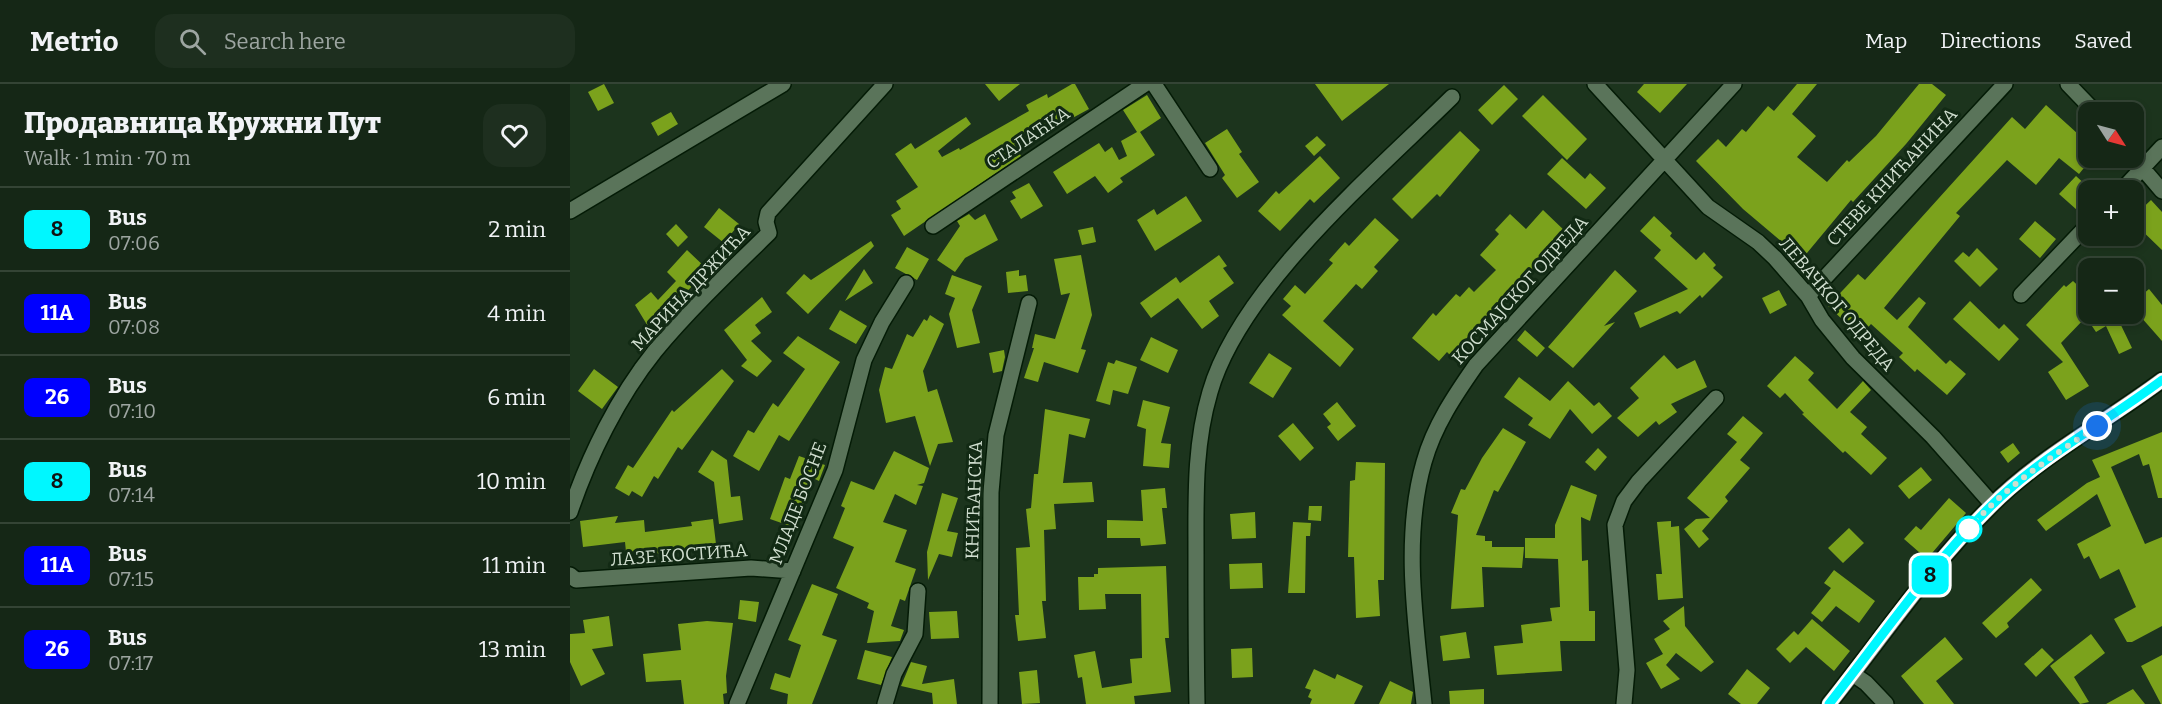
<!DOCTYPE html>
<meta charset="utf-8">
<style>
body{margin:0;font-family:Bitter,serif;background:#1e2f1f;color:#f1f3f6;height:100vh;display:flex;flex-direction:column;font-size:22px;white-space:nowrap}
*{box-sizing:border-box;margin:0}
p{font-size:20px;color:#9da5a1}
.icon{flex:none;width:33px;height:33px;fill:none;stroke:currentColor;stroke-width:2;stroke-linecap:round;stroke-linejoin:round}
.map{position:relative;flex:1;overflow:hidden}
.details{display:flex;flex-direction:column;background:#152716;width:570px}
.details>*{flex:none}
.badge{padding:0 12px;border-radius:9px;font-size:21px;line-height:39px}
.needle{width:39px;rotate:126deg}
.tools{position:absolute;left:1508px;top:18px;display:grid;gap:12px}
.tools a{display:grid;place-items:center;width:66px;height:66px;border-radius:12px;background:#152716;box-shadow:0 3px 9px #0003,0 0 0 2px #344435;font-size:30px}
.you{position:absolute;width:30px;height:30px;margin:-15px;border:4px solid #fff;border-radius:50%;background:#1a73e8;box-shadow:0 0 0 9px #1a73e833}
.map>.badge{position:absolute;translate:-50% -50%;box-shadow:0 0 0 3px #fff}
.round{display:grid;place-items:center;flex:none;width:63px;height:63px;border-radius:18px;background:#1e2f1f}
.overview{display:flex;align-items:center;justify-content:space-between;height:102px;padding:0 24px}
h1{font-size:28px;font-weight:800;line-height:45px}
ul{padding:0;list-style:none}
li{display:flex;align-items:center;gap:18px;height:84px;padding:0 24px;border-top:2px solid #344435}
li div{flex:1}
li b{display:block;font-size:22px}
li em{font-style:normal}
li .badge{min-width:66px;font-weight:700;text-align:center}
header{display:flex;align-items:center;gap:36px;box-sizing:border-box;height:84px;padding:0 30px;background:#152716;border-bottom:2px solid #344435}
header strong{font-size:28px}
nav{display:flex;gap:33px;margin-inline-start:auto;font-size:21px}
.search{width:420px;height:54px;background:#1e2f1f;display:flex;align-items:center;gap:15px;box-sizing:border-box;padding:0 21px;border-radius:18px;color:#9da5a1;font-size:22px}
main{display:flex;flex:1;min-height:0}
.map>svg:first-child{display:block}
.building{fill:#7ba21c}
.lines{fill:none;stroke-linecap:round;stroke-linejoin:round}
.street-casing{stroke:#041b06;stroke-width:18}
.secondary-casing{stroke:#041b06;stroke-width:18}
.street{stroke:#5a745a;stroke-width:15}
.secondary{stroke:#7e807f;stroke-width:15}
.line-casing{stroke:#fff;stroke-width:14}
.line{stroke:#00f7ff;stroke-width:9}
.walk{stroke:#d0decf;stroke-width:6;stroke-dasharray:0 10.8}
.stop-dot{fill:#fff;stroke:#00f7ff;stroke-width:3}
.labels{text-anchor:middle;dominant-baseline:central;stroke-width:6;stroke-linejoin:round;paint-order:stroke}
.street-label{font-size:18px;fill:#d0decf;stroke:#122a14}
</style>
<header>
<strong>Metrio</strong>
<div class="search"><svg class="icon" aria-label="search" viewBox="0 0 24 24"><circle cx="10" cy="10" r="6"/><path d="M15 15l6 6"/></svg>Search here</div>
<nav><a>Map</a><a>Directions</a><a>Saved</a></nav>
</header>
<main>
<section class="details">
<div class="overview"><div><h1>Продавница Кружни Пут</h1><p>Walk · 1 min · 70 m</p></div><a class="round"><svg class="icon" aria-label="heart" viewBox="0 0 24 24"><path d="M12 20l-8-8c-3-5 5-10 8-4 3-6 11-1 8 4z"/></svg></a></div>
<ul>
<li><span class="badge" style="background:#00f7ff;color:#111">8</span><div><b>Bus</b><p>07:06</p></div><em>2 min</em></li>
<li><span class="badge" style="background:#00f;color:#fff">11А</span><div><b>Bus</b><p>07:08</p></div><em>4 min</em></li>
<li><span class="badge" style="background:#00f;color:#fff">26</span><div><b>Bus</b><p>07:10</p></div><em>6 min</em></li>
<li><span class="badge" style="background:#00f7ff;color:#111">8</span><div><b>Bus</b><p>07:14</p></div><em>10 min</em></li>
<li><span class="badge" style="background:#00f;color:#fff">11А</span><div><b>Bus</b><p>07:15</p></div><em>11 min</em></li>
<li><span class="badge" style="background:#00f;color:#fff">26</span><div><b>Bus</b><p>07:17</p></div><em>13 min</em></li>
</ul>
</section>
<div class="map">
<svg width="1592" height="620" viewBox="0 0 1592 620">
<rect width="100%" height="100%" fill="#1c341d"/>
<path class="building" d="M34,0L44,19L28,27L18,8Z
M415,0H450L429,17Z
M502,0H505L519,25L497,37L496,35L471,49L469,46L444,60L451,72L334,152L321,131L331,125L326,117L348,103L325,70L341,59L345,65L396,33L401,40L368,67L372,73L389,64L390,66L459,27L456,21L477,10L478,14Z
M745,0H819L772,37Z
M1074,0H1117L1090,29L1067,8Z
M1227,0H1247L1222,30L1246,52L1227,73L1257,98L1277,76L1279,78L1306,52L1349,0H1362L1376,11L1336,60L1283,118L1281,116L1232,175L1173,125L1126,77L1148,55L1156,63L1172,45L1176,48L1198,22L1204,27Z
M934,1L948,15L922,41L908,26Z
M577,11L591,34L570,48L585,71L550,94L553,98L538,109L525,92L497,110L483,88L529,59L535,68L542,63L549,76L557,72L551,57L567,48L553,26Z
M973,11L1017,55L997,76L952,32Z
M1476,21L1518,59V79L1509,90L1489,74L1466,101L1437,76L1386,129L1390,132L1314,224L1327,236L1349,213L1356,219L1338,243L1376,280L1380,276L1396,290L1377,311L1347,285L1345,288L1329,273L1333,269L1301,240L1290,252L1258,222L1288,190L1295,196L1442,33L1455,45Z
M101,28L108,40L88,52L81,39Z
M657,45L672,68L669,70L689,98L667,114L652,94L655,91L635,59Z
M890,47L910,66L870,113L867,110L842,135L822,115Z
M747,52L756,61L744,72L735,62Z
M750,72L770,94L744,119L740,115L710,147L688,127L706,107L709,110Z
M992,74L1015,95L1020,89L1036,104L1016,125L977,90Z
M1506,92L1518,103V114L1507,126L1489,110Z
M459,99L473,122L451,135L440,117L446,114L442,108Z
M616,112L632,137L585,167L567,136L584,125L587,131Z
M1581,116L1592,128V166L1563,138V133Z
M149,124L169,140L154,159L134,143Z
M973,126L997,149L930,221L928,219L881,272L877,268L869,277L842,254L863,229L866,232L886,210L890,213L899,203L904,208L926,186L910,171L929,150L925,146L940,130L956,145Z
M399,130L405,136L415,130L428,156L395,174L385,188L367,176L390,142L387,137Z
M1084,132L1102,149L1100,152L1126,176L1134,168L1146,181L1143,184L1153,193L1132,214L1130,211L1110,230L1107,227L1070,244L1064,229L1118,205L1084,174L1091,166L1070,147Z
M805,134L829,156L804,183L808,187L792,205L786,200L753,237L784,265L770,283L712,231L721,222L713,215L725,201L735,210L763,179L759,176L775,158L779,162Z
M1465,137L1486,155L1470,174L1449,155Z
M106,140L118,153L108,163L96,150Z
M523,143L526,158L512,161L508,146Z
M301,157L304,162L238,230L216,209L234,190L241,196Z
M337,163L359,175L347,196L325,184Z
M1407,164L1428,185L1410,203L1384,177L1393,168L1399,173Z
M117,166L137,185L115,210L119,214L110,225L106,221L79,244L65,221L81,208L88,216L106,197L97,188Z
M511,171L522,231L511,265L516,266L508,289L474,278L468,298L454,294L464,264H462L465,250L485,255L500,209L491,211L484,175Z
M649,171L657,182L653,184L664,199L639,217L649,232L632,245L608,214L581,234L570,219L606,193L610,199Z
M294,185L303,199L275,217Z
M449,186V192L456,191L458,207L438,209L436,188Z
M1045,186L1067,207L1034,242L1045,238L1003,284L978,263Z
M382,191L412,202L402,226L410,259L387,264L379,230L385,214L375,210Z
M1503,197L1518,211V230H1556L1548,235L1562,264L1549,270L1536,242L1526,248L1516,233L1491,259L1519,302L1496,316L1478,288L1493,278L1456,241L1494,201L1496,203Z
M1579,205L1592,221V257L1563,224V219Z
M1209,206L1217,221L1200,230L1192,214Z
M192,213L202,228L185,241L191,249L181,257L202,277L187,293L171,282L177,276L154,246Z
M1400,217L1429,245L1434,240L1449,255L1429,277L1383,235Z
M270,226L297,242L286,260L259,245Z
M360,231L374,240L353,287L358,308L367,305L383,358L368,360L360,382L345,332L316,339L309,306L315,283L322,285L337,250L343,253L354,235L357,237Z
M955,246L975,264L967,273L947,256Z
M228,252L270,278L219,357L209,351L189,387L163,372L178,346L184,349L203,319L208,323L235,285L213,269Z
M581,253L608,266L598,289L570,276Z
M434,266L435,273L432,287L423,289L419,269Z
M699,269L722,284L703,314L679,299Z
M1094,271L1107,285L1125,276L1137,303L1101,320L1107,328L1089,341L1086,337L1068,353L1047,334L1069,314L1060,304Z
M1225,272L1244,289L1238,296L1267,325L1293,297L1301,306L1280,328L1297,343L1291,350L1317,374L1301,391L1275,367L1273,369L1232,330L1234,329L1215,309L1210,314L1197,302Z
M546,276L567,283L558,310L543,306L540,321L526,317L538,278L544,280Z
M24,285L48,303L32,325L8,307Z
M152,285L164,297L112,366L108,363L88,395L84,392L72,413L62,407L59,412L45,404L58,381L63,384L102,326L104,328Z
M949,293L980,317L998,297L1024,322L1029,318L1042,332L1022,350L1000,325L980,355L958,341L963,334L934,313Z
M573,316L600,323L591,359L601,360L599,384L573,382L576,345L567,342Z
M767,318L786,342L768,357L757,343L761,340L753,330Z
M475,325L520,335L515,354L499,350L493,399L522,398L524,418L484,420L486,445L474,446L476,517H472L476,554L448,557L445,531H449L446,464L460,463L456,425L461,424L464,390H468Z
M1173,332L1193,349L1170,376L1180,384L1155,413L1158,417L1132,447L1139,455L1129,464L1114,445L1126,435L1140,434L1117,414L1167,358L1157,350Z
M723,339L744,364L730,377L708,352Z
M933,344L956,358L928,408L924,406L906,451L915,452V457H922V463H954L952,484L912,483L914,523L881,525L888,431L881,429L891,405L895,406L912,374Z
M1592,348V414H1588L1579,380L1573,382L1569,370L1541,383L1575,460L1592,453V542L1562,558H1557L1544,535L1566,523L1549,485L1530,495L1519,472L1514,475L1507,460L1541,442L1527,410L1476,447L1467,436L1517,399L1530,393L1522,376Z
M1443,359L1450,369L1438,379L1430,368Z
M1028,364L1037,373L1025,387L1015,378Z
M142,366L157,376L161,413L170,412L173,436L149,440L144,398L128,388Z
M324,367L359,384L354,399L347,401L353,402L346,421L325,410L313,438L337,446L325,478L346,485L335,517L330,515L321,542L334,546L330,557L297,559L304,527L297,524L299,519L266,504L284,463L263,454L275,424L271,422L281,397L304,406Z
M229,372L255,381L249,397L243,394L226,444L200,435L215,393L220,395Z
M786,378L815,379L814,496H808L810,532L786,534L784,473H778L780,397L785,396Z
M1351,383L1362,396L1339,415L1328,402Z
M1001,401L1027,411L1020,437L1011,433L1012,477L1018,476L1019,527H1025V557H990L992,587L927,591L924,562L953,559L951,541L982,537L980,524L990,523L988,475L955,474V454H985V441Z
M595,404L597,424H592L596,460L571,462L570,454H537V436L573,437L571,406Z
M372,409L388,414L377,447L388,449L382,473L369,470L358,496L357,468Z
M1379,414L1396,429L1357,475L1334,455L1346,442L1351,446Z
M739,422H752L751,437L738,436Z
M685,428L686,454L662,455L660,430Z
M48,432L45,439L74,436L75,448L122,442L121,438L143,435L146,460L77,471L76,466L56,468L55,458L13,463L10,437Z
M1101,437V443L1109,442L1113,514L1088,516L1086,490H1092L1087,438Z
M723,438L741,439L740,452H736L735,509H718Z
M1279,444L1294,459L1273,479L1258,464Z
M692,479L693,504L660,505L659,480Z
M596,482L599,554H595L601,608L564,612L565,620H516L512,593L508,594L504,571L525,567L532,604L562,599L560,575L572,574L571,510H535L536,525L509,526L508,493H524V490H528V484Z
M1264,486L1305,517L1289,539L1266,522L1252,538L1241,529L1261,504L1254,499Z
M1461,494L1472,506L1437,539L1439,543L1426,554L1412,539Z
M242,500L268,510L252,551L267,556L242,620H217L218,610L200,605L205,589L220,594L231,561L218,556Z
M170,516L189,518L186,538L168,535Z
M1114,522L1115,542L1144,578L1131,588L1106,569L1096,581L1110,595L1091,605L1076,579L1093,570L1084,555L1100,545L1093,537Z
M387,527L389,554L361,555L359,528Z
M39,532L43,562L22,565L35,590L11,602L0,578V550L15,549L13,536Z
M1242,535L1280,567L1264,587L1236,563L1220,579L1206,565L1224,547L1228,551Z
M137,537L163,539L156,592L157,609L153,610L154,620H114L111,596L76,598L73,570L111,566L108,540Z
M896,548L900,574L873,577L870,552Z
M1521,550L1535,569L1504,593L1519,618L1510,620L1480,582Z
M1375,553L1393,575L1366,597L1384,620H1354L1331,592Z
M682,564L683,593L662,594L661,565Z
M1472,564L1484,576L1466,593L1454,580Z
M295,566L322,573L311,601L287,595Z
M1592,571V620H1591L1571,582Z
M341,578L357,582L352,600L384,595L387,620H363L362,609L331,602Z
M744,585L765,595L767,590L793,602L784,620H740L742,615L738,613L741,606L735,604Z
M1177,585L1200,604L1187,620H1171L1158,610Z
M467,586L470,619L452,620L449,588Z
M820,597L843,608L841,620H809Z
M914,605V620H880L879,607Z
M1563,605L1575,620H1536Z"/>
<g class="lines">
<defs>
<path id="street" d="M584,0L640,85
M1025,0L1138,123L1188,158L1205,174L1238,212L1252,236L1283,274L1363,353L1422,420
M1498,0L1525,28
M1563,73L1592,107
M1552,106L1592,63
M0,127L213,0
M363,142L575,0
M1451,211L1518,141
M1238,212L1435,0
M0,428C19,372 48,313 85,267C120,225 160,187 199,149L196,138L198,129L315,0
M0,491L6,496L181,484L223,487
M1283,590L1296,599L1316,620
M167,620L265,386L294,276L312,238L336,199
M315,620L324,590L345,550L348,507
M420,620L421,408L426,351L459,219
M627,620C626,570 626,520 626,470C626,415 624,362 640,308C670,203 804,90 882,13
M854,620C846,541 832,455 854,378C864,342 885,311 906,281L1164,0
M1054,620L1057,586L1045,441L1054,417L1069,397L1146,314"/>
<path id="secondary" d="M1259,620C1312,554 1360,482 1420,423C1469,373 1536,338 1592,296"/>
</defs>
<use href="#street" class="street-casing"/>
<use href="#secondary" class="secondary-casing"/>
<use href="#street" class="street"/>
<use href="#secondary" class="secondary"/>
</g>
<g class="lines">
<defs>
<path id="line" d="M1259,620C1311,554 1360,482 1420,423C1470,373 1536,338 1592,296"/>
</defs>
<use href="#line" class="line-casing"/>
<use href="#line" class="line"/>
<path class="walk" d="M1399,445C1434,403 1482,373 1527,342"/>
</g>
<circle class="stop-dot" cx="1399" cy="445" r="12"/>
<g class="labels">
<g class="street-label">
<text transform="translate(458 54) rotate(-34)">СТАЛАЋКА</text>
<text transform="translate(1322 93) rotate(-47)">СТЕВЕ КНИЋАНИНА</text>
<text transform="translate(121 204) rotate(-47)">МАРИНА ДРЖИЋА</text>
<text transform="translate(950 206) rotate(-48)">КОСМАЈСКОГ ОДРЕДА</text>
<text transform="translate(1267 220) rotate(50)">ЛЕВАЧКОГ ОДРЕДА</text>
<text transform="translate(404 416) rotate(-88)">КНИЋАНСКА</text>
<text transform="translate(228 419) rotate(-69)">МЛАДЕ БОСНЕ</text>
<text transform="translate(109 471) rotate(-4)">ЛАЗЕ КОСТИЋА</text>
</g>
</g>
</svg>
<div class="tools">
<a><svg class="needle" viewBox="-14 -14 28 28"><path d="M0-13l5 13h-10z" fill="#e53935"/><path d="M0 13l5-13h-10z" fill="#9da5a1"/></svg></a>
<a>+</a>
<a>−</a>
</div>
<div class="you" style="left:1527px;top:342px"></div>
<b class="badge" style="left:1360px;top:491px;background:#00f7ff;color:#111">8</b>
</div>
</main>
